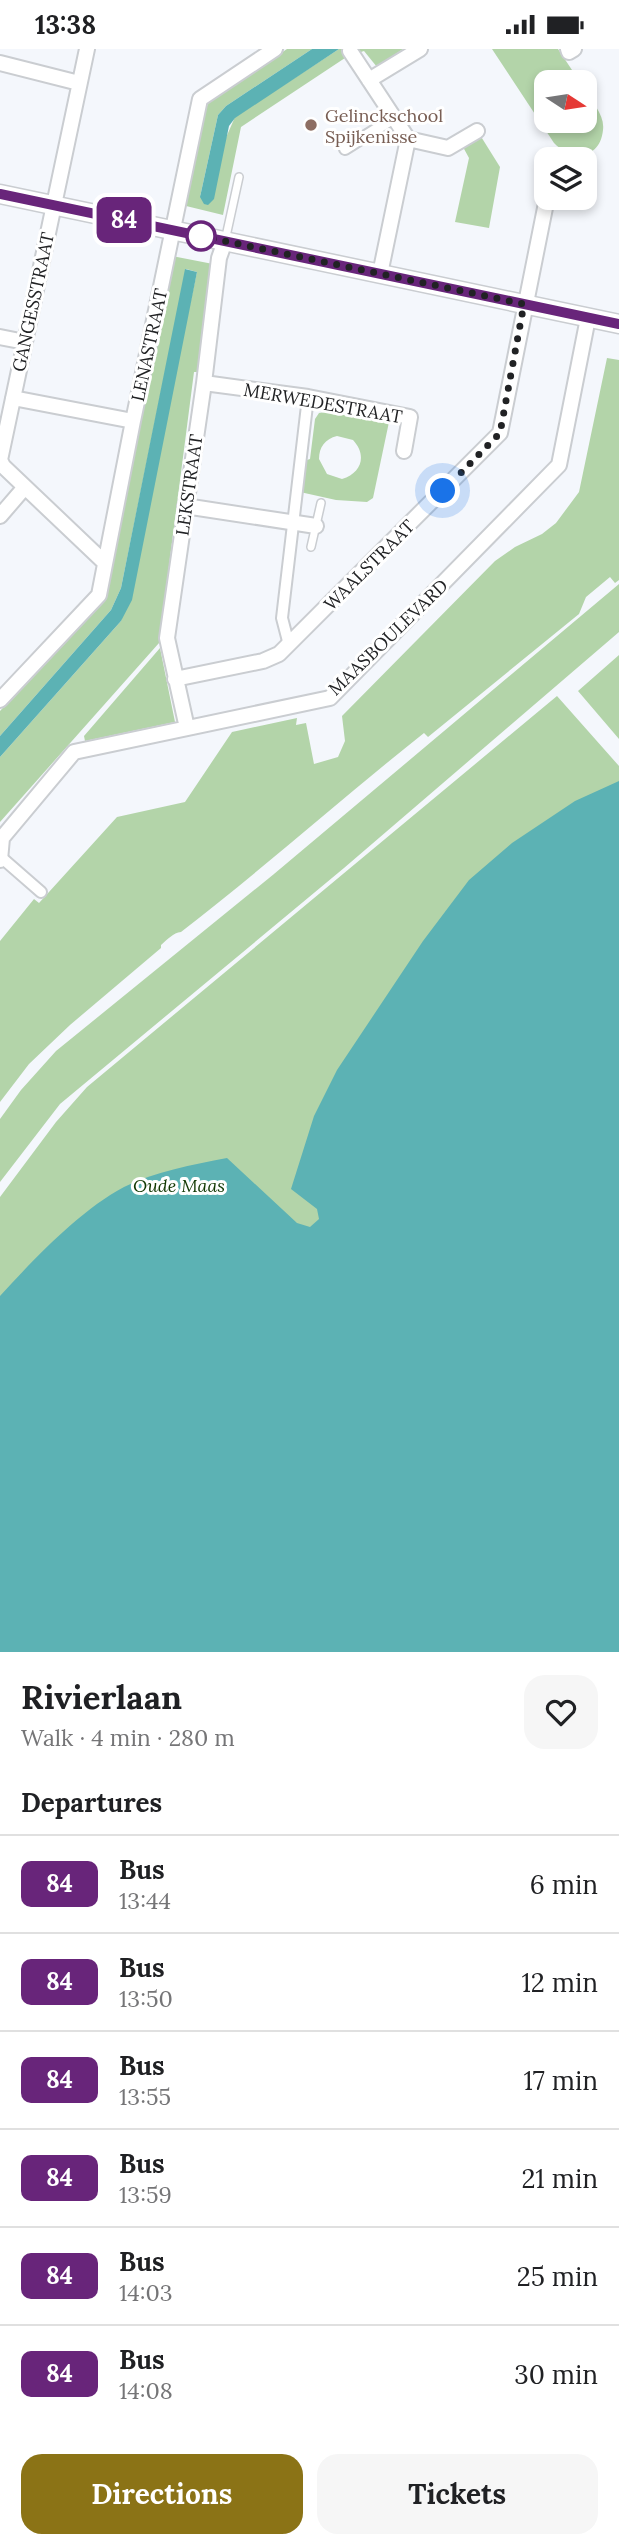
<!DOCTYPE html>
<meta charset="utf-8">
<style>
body{margin:0;font-family:Lora,serif;background:#f6f6f6;color:#202124;height:100vh;display:flex;flex-direction:column;font-size:26px;white-space:nowrap}
*{box-sizing:border-box;margin:0}
p{font-size:23px;color:#757577}
.icon{flex:none;width:38px;height:38px;fill:none;stroke:currentColor;stroke-width:2;stroke-linecap:round;stroke-linejoin:round}
.map{position:relative;height:1603px;overflow:hidden}
.side{display:flex;flex-direction:column;background:#fff;flex:1}
.side>*{flex:none}
.badge{padding:0 14px;border-radius:10px;font-size:24px;line-height:46px}
.needle{width:46px;rotate:102deg}
.tools{position:absolute;left:534px;top:21px;display:grid;gap:14px}
.tools a{display:grid;place-items:center;width:63px;height:63px;border-radius:14px;background:#fff;box-shadow:0 4px 10px #0003;font-size:35px}
.you{position:absolute;width:35px;height:35px;margin:-18px;border:5px solid #fff;border-radius:50%;background:#1a73e8;box-shadow:0 0 0 10px #1a73e833}
.map>.badge{position:absolute;translate:-50% -50%;box-shadow:0 0 0 4px #fff}
h2{padding:0 21px;font-size:26px;line-height:63px}
.round{display:grid;place-items:center;flex:none;width:74px;height:74px;border-radius:21px;background:#f6f6f6}
.headline{display:flex;align-items:center;justify-content:space-between;height:119px;padding:0 21px}
h1{font-size:33px;font-weight:700;line-height:52px}
.button{display:flex;gap:14px;margin-top:auto;padding:14px 21px}
.button a{flex:1;height:80px;border-radius:21px;background:#8b7316;color:#fff;font-size:28px;font-weight:700;line-height:80px;text-align:center}
.button a+a{background:#f6f6f6;color:#202124}
ul{padding:0;list-style:none}
li{display:flex;align-items:center;gap:21px;height:98px;padding:0 21px;border-top:2px solid #e0e0e0}
li div{flex:1}
li b{display:block;font-size:26px}
li em{font-style:normal}
li .badge{min-width:77px;font-weight:700;text-align:center}
.status{display:flex;justify-content:space-between;align-items:center;height:49px;padding:0 35px;background:#fff;direction:ltr}
.status svg{height:19px;fill:currentColor}
.map>svg:first-child{display:block}
.green{fill:#b3d4a9;fill-rule:evenodd}
.water{fill:#5cb2b4}
.lines{fill:none;stroke-linecap:round;stroke-linejoin:round}
.service-casing{stroke:#cacdd1;stroke-width:10}
.pedestrian-casing{stroke:#cacdd1;stroke-width:14}
.minor-casing{stroke:#cacdd1;stroke-width:18}
.tertiary-casing{stroke:#cacdd1;stroke-width:21}
.service{stroke:#fff;stroke-width:7}
.pedestrian{stroke:#fff;stroke-width:10}
.minor{stroke:#fff;stroke-width:14}
.tertiary{stroke:#fff;stroke-width:18}
.line-casing{stroke:#fff;stroke-width:16}
.line{stroke:#68257a;stroke-width:10}
.walk{stroke:#212224;stroke-width:7;stroke-dasharray:0 12.6}
.education-dot{fill:#8d6e63;stroke:#fff;stroke-width:2.5}
.stop-dot{fill:#fff;stroke:#68257a;stroke-width:3.5}
.labels{text-anchor:middle;dominant-baseline:central;stroke-width:6;stroke-linejoin:round;paint-order:stroke}
.education-label{font-size:18px;fill:#785e54;stroke:#fff;text-anchor:start}
.street-label{font-size:18px;fill:#212224;stroke:#fff}
.park-label{font-size:18px;font-style:italic;fill:#113802;stroke:#fff}
</style>
<div class="status"><b>13:38</b><svg viewBox="0 0 49 12"><path d="M0 12V9h3v3zM5 12V6h3v6zM10 12V3h3v9zM15 12V0h3v12zM26 1h20v11H26zM47 4h2v5h-2z"/></svg></div>
<div class="map">
<svg width="619" height="1603" viewBox="0 0 619 1603">
<rect width="100%" height="100%" fill="#f4f7fc"/>
<path class="green" d="M287,0H312L226,57L218,66L200,148L235,68L339,0H403L377,18L364,2L348,7L241,78L223,166L182,156L204,62L210,52Z
M492,0H558L580,33H546V72H584L585,41C592,53 605,66 603,81C600,111 571,112 554,94Z
M480,86L500,118L489,179L455,173L469,109L463,98Z
M172,207L213,215L199,323H194L159,594L0,773V708L121,572L197,223L186,220L121,539L111,561L0,687V662L102,551C110,536 111,524 110,507Z
M607,309L619,311V531L615,534L610,528L586,548L579,565L428,688L424,684C342,749 264,819 181,883C173,884 168,890 161,896V899L70,976L29,1015L0,1053V892L34,850L39,854L117,768L185,753L232,683L297,669L296,676L306,674L314,715L338,708L345,692L342,667L495,512L515,498L542,485L556,474L579,443Z
M325,363L389,373L373,449L367,453L336,451L300,443L304,412L310,410L315,370L319,364ZM337,387L353,391C367,406 362,424 342,430L327,425L319,410C319,398 325,390 337,387Z
M619,535V583L344,819L60,1055L0,1133V1070L21,1041L56,1002L274,825Z
M160,599L175,673L85,692L84,687Z
M619,606V690L578,642Z
M557,647L619,717V837L0,1538V1148L56,1073L87,1038Z"/>
<path class="water" d="M312,0H339L235,69L229,77L214,150L208,156L204,155L200,148L218,66L226,57Z
M185,220L197,223L132,551L121,572L0,708V687L111,561L121,539Z
M619,732V1603H0V1247C34,1210 79,1162 124,1138C156,1122 192,1116 227,1109L297,1174L310,1178L319,1170L317,1160L291,1140L314,1067L337,1021L423,892L469,831L512,794L575,752Z"/>
<g class="lines">
<defs>
<path id="service" d="M225,192L239,128
M311,498L321,454"/>
<path id="pedestrian" d="M345,100L394,69
M289,596L282,569L308,348
M2,809L41,843"/>
<path id="minor" d="M87,0L0,411L3,417L105,514
M568,0L569,3L574,0
M350,2L408,90L380,225
M0,14L79,34
M369,31L420,0
M408,90L448,99L477,82
M0,288L25,293
M204,334L308,348L410,368L404,402
M13,349L133,372L200,50L275,0
M185,457L316,477
M0,467L25,438
M175,630L263,612L279,605L500,384L547,149
M0,651L99,546L133,372
M187,679L167,589L204,334L219,209L225,192
M0,811L2,789L74,703L330,649L559,416L588,269"/>
<path id="tertiary" d="M0,145L619,275"/>
</defs>
<use href="#service" class="service-casing"/>
<use href="#pedestrian" class="pedestrian-casing"/>
<use href="#minor" class="minor-casing"/>
<use href="#tertiary" class="tertiary-casing"/>
<use href="#service" class="service"/>
<use href="#pedestrian" class="pedestrian"/>
<use href="#minor" class="minor"/>
<use href="#tertiary" class="tertiary"/>
</g>
<g class="lines">
<defs>
<path id="line" d="M0,145L619,275"/>
</defs>
<use href="#line" class="line-casing"/>
<use href="#line" class="line"/>
<path class="walk" d="M201,187L524,255L500,384L443,442"/>
</g>
<circle class="education-dot" cx="311" cy="76" r="7"/>
<circle class="stop-dot" cx="201" cy="187" r="14"/>
<g class="labels">
<g class="education-label">
<text x="325" y="66">Gelinckschool<tspan x="325" dy="21">Spijkenisse</tspan></text>
</g>
<g class="street-label">
<text transform="translate(33 253) rotate(-78)">GANGESSTRAAT</text>
<text transform="translate(149 296) rotate(-78)">LENASTRAAT</text>
<text transform="translate(323 354) rotate(10)">MERWEDESTRAAT</text>
<text transform="translate(189 436) rotate(-82)">LEKSTRAAT</text>
<text transform="translate(369 516) rotate(-45)">WAALSTRAAT</text>
<text transform="translate(388 588) rotate(-44)">MAASBOULEVARD</text>
</g>
<g class="park-label">
<text x="179" y="1136">Oude Maas</text>
</g>
</g>
</svg>
<div class="tools">
<a><svg class="needle" viewBox="-14 -14 28 28"><path d="M0-13l5 13h-10z" fill="#e53935"/><path d="M0 13l5-13h-10z" fill="#757577"/></svg></a>
<a><svg class="icon" aria-label="layers" viewBox="0 0 24 24"><path d="M12 4l9 5-9 5-9-5zM3 14l9 5 9-5"/></svg></a>
</div>
<div class="you" style="left:443px;top:442px"></div>
<b class="badge" style="left:124px;top:171px;background:#68257a;color:#fff">84</b>
</div>
<section class="side">
<div class="headline"><div><h1>Rivierlaan</h1><p>Walk · 4 min · 280 m</p></div><a class="round"><svg class="icon" aria-label="heart" viewBox="0 0 24 24"><path d="M12 20l-8-8c-3-5 5-10 8-4 3-6 11-1 8 4z"/></svg></a></div>
<h2>Departures</h2>
<ul>
<li><span class="badge" style="background:#68257a;color:#fff">84</span><div><b>Bus</b><p>13:44</p></div><em>6 min</em></li>
<li><span class="badge" style="background:#68257a;color:#fff">84</span><div><b>Bus</b><p>13:50</p></div><em>12 min</em></li>
<li><span class="badge" style="background:#68257a;color:#fff">84</span><div><b>Bus</b><p>13:55</p></div><em>17 min</em></li>
<li><span class="badge" style="background:#68257a;color:#fff">84</span><div><b>Bus</b><p>13:59</p></div><em>21 min</em></li>
<li><span class="badge" style="background:#68257a;color:#fff">84</span><div><b>Bus</b><p>14:03</p></div><em>25 min</em></li>
<li><span class="badge" style="background:#68257a;color:#fff">84</span><div><b>Bus</b><p>14:08</p></div><em>30 min</em></li>
</ul>
<div class="button"><a>Directions</a><a>Tickets</a></div>
</section>
